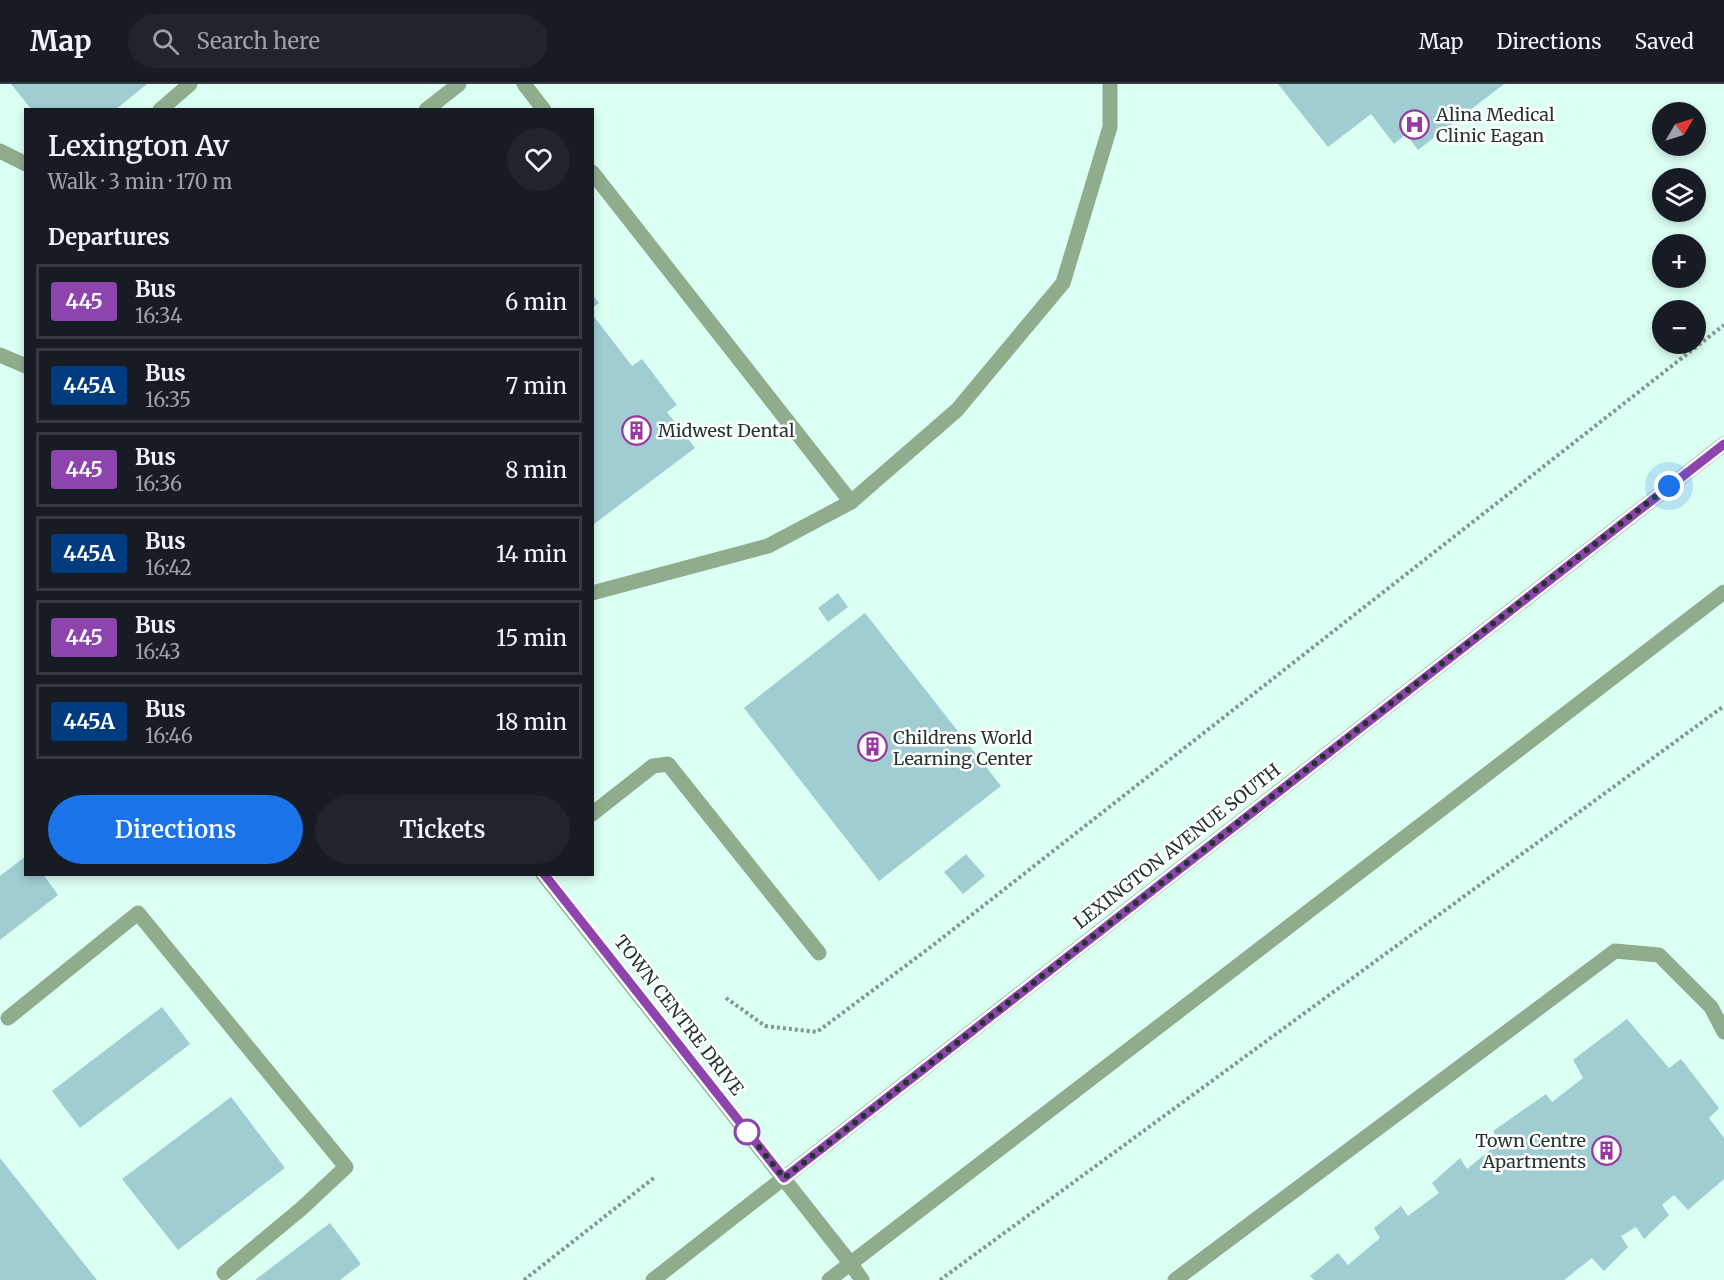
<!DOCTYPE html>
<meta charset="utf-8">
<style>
body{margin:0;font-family:Merriweather,serif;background:#20242c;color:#f1f3f6;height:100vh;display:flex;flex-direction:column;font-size:22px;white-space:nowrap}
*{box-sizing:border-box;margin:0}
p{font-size:20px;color:#9ea1a6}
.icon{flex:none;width:33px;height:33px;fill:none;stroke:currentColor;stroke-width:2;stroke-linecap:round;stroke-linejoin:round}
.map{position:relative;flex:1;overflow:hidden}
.drawer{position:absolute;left:24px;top:24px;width:570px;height:768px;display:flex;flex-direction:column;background:#171b24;border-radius:0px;box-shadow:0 3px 9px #0003}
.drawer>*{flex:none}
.badge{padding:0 12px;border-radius:4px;font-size:21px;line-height:39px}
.needle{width:39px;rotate:52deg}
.buttons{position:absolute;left:1652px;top:18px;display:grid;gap:12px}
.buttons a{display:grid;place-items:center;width:54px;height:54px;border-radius:50%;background:#171b24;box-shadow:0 3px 9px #0003;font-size:30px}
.you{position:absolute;width:30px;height:30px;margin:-15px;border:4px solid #fff;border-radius:50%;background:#1a73e8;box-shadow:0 0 0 9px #1a73e833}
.map>.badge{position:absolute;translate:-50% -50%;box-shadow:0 0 0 3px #fff}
h2{padding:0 24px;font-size:22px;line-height:54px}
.round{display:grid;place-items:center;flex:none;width:63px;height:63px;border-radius:32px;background:#20242c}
.overview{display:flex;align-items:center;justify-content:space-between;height:102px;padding:0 24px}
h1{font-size:28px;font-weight:600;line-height:45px}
.button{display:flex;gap:12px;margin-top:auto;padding:12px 24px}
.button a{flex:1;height:69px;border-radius:36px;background:#1a73e8;color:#fff;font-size:24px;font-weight:600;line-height:69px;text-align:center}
.button a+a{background:#20242c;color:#f1f3f6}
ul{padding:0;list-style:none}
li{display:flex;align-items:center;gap:18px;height:75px;margin:0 12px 9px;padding:0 12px;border:3px solid #363941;border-radius:0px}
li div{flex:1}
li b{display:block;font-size:22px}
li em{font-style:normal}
li .badge{min-width:66px;font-weight:700;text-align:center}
header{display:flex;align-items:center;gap:36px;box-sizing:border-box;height:84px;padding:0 30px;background:#171b24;border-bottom:2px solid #363941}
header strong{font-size:28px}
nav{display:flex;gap:33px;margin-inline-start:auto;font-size:21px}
.search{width:420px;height:54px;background:#20242c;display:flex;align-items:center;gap:15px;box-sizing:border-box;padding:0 21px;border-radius:33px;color:#9ea1a6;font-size:22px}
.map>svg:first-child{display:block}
.building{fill:#9fcdd1}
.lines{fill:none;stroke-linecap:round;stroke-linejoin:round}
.path{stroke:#7f9990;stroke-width:4;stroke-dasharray:3 3;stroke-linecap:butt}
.service{stroke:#8fad8c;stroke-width:15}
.minor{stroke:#8fad8c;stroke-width:15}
.tertiary{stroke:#8fad8c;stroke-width:15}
.line-casing{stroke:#fff;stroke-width:14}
.line{stroke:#8e44ad;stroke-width:9}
.walk{stroke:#24352f;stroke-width:6;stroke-dasharray:0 10.8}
.stop-dot{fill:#fff;stroke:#8e44ad;stroke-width:3}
.labels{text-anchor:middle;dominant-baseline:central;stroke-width:5;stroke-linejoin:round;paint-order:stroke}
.poi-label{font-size:18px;fill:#24352f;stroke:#fff;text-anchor:start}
.street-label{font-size:18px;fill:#24352f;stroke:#fff}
</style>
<header>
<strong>Map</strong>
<div class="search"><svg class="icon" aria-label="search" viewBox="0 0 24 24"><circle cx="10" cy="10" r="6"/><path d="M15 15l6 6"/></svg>Search here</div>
<nav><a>Map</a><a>Directions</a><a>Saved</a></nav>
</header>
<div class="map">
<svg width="1724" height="1196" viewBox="0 0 1724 1196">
<rect width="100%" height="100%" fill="#dcfff3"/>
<path class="building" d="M11,0H147L115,26H32Z
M1278,0H1504L1418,66L1406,50L1394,60L1371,30L1328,63Z
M592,210L599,219L592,224Z
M592,230L632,282L642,275L677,321L667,328L695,364L594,440Z
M838,509L848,523L828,538L818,524Z
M865,529L1001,702L879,797L744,624Z
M966,770L985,792L963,810L944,788Z
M26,772V790H43L58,811L0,856V792Z
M162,923L190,960L80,1044L52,1007Z
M1627,935L1669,984L1681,975L1719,1024L1709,1034L1724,1054V1095L1688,1126L1674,1111L1662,1121L1669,1131L1644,1155L1636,1143L1621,1152L1628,1163L1604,1187L1592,1174L1564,1196H1314L1310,1192L1338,1169L1348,1181L1380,1154L1374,1144L1401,1122L1408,1132L1439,1109L1432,1099L1460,1074L1467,1085L1500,1058L1493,1047L1546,1010L1552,1018L1583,994L1573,976Z
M231,1013L285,1084L178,1166L122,1095Z
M0,1074L97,1196H0Z
M330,1139L361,1180L340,1196H255Z"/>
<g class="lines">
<path class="path" d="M726,914L765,942L817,948L932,862L1724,241
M524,1196L655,1093
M940,1196L1724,622"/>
<path class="service" d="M524,0L544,26
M160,26L190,0
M426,26L459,0
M0,67L26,80
M592,88L851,418
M592,730L653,682L668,680L819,869
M8,934L138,829L346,1083L301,1125L224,1189
M1175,1196L1615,867L1659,871L1711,923L1724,948"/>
<path class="minor" d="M851,1180L862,1196"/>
<path class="tertiary" d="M0,271L26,282
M592,509L768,462L851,418L957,326L1063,199L1110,43V0
M543,790L851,1180
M653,1196L1724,360
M829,1196L1724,508"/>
</g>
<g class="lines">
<defs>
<path id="line" d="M544,790L784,1094L1724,360"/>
</defs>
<use href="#line" class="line-casing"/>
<use href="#line" class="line"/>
<path class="walk" d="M747,1048L743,1043L784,1094L1669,402"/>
</g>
<defs>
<symbol id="hospital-ring" viewBox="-11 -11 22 22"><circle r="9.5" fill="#fff" stroke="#9838a1" stroke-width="1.5"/><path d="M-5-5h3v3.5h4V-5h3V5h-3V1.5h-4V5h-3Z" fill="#9838a1"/></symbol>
<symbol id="building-ring" viewBox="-11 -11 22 22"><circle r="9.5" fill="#fff" stroke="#9838a1" stroke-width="1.5"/><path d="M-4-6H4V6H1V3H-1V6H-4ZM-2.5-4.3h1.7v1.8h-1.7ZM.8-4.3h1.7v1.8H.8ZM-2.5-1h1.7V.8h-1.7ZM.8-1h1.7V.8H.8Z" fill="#9838a1"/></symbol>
</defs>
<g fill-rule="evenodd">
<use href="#hospital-ring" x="1398" y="24" width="33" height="33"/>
<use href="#building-ring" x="620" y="330" width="33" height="33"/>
<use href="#building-ring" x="856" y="646" width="33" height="33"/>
<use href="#building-ring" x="1590" y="1050" width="33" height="33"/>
</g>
<circle class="stop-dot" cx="747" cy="1048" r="12"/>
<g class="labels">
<g class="poi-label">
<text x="1436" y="30">Alina Medical<tspan x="1436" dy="21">Clinic Eagan</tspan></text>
<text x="658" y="346">Midwest Dental</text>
<text x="893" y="653">Childrens World<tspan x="893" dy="21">Learning Center</tspan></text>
<text x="1586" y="1056" text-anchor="end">Town Centre<tspan x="1586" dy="21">Apartments</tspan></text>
</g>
<g class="street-label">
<text transform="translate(1177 762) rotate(-38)">LEXINGTON AVENUE SOUTH</text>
<text transform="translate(679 931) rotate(52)">TOWN CENTRE DRIVE</text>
</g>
</g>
</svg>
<div class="buttons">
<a><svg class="needle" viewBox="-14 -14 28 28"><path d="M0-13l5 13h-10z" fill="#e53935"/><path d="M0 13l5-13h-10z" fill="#9ea1a6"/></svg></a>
<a><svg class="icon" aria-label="layers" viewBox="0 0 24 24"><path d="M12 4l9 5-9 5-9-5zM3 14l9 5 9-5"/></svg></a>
<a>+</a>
<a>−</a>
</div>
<div class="you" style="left:1669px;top:402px"></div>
<section class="drawer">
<div class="overview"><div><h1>Lexington Av</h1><p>Walk · 3 min · 170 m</p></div><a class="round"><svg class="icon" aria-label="heart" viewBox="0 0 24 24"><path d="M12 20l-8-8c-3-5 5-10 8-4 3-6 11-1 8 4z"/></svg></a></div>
<h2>Departures</h2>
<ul>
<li><span class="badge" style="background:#8e44ad;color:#fff">445</span><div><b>Bus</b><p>16:34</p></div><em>6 min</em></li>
<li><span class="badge" style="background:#003b80;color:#fff">445A</span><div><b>Bus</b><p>16:35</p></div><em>7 min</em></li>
<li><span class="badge" style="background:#8e44ad;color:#fff">445</span><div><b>Bus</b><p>16:36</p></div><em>8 min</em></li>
<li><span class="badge" style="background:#003b80;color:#fff">445A</span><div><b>Bus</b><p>16:42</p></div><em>14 min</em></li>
<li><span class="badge" style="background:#8e44ad;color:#fff">445</span><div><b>Bus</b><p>16:43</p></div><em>15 min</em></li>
<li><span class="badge" style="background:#003b80;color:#fff">445A</span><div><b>Bus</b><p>16:46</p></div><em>18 min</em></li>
</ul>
<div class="button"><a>Directions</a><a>Tickets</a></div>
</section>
</div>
